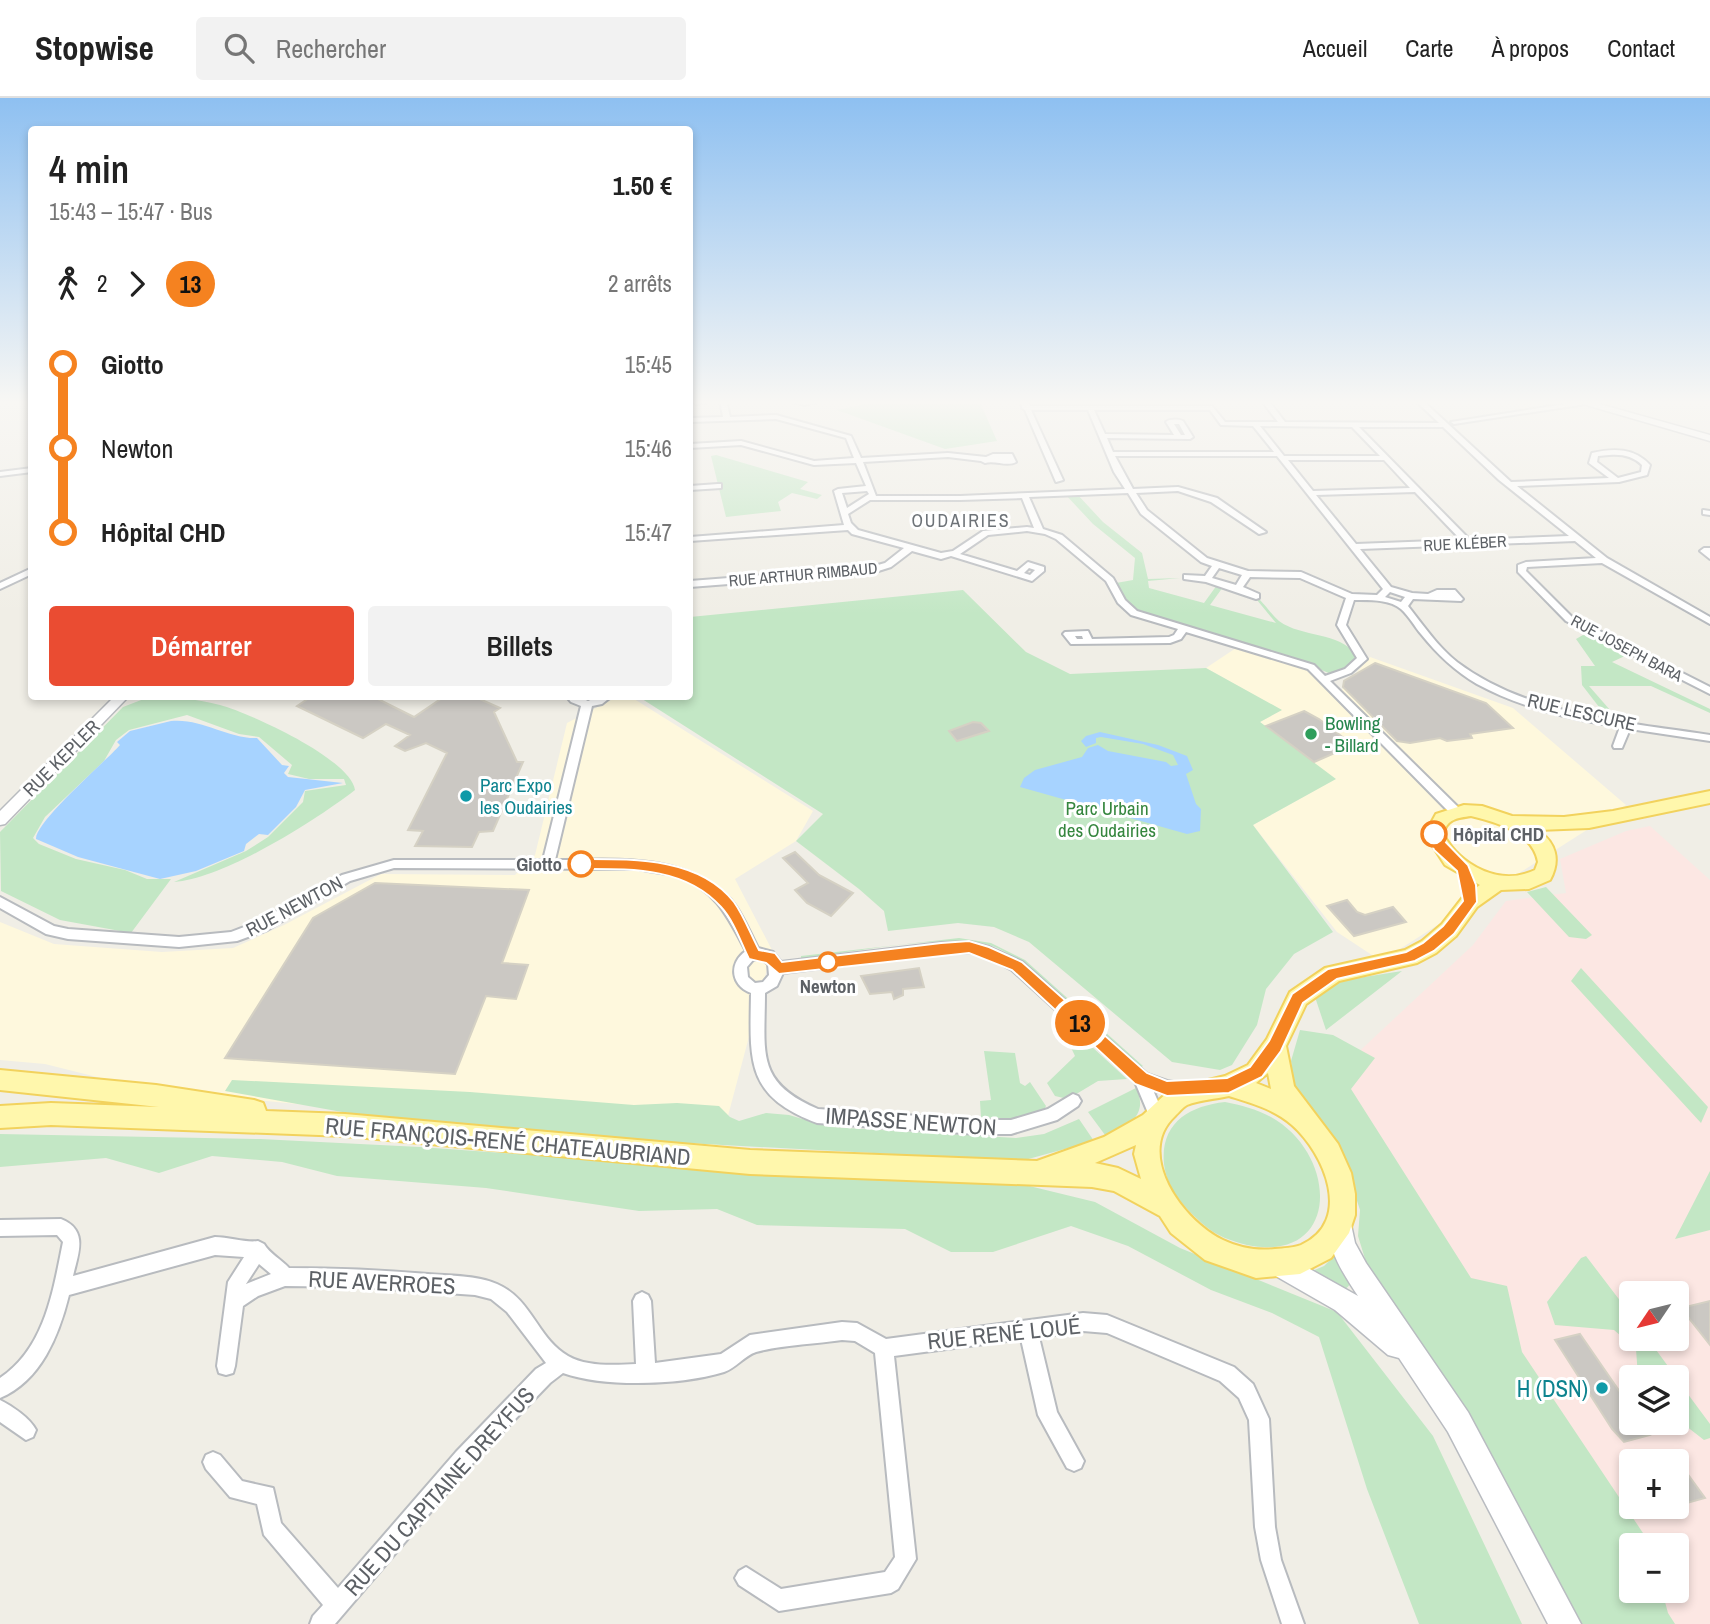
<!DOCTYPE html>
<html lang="fr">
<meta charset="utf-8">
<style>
body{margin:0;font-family:"Archivo Narrow",sans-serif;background:#f2f2f2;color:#222;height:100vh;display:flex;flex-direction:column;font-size:26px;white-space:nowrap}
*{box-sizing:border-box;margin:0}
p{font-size:23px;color:#767676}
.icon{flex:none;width:38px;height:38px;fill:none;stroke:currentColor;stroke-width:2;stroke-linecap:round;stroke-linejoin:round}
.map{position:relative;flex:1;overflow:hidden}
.details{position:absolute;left:28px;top:28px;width:665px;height:574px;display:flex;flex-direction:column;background:#fff;border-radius:7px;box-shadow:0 4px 10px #0003}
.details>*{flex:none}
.badge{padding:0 14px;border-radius:23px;font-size:24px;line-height:46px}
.needle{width:46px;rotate:235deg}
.buttons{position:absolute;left:1619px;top:1183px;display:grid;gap:14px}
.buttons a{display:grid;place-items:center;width:70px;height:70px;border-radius:7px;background:#fff;box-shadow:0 4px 10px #0003;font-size:35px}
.map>.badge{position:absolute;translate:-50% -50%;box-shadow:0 0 0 4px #fff}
.legs{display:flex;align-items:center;gap:10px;height:77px;padding:0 21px;font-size:23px}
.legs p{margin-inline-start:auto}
.headline{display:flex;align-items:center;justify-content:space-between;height:119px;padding:0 21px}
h1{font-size:38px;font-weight:600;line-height:52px}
.cta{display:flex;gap:14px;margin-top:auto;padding:14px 21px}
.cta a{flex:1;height:80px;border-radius:7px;background:#ea4c32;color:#fff;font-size:28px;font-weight:600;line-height:80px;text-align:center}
.cta a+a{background:#f2f2f2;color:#222}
ul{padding:0 21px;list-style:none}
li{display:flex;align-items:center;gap:24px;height:84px;font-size:26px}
li i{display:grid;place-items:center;width:10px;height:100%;margin:0 9px;background:currentColor}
li i::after{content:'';width:18px;height:18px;margin:-9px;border:5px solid;border-radius:50%;background:#fff}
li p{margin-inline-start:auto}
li:first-child i{background:linear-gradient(#0000 50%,currentColor 0)}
li:last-child i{background:linear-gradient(currentColor 50%,#0000 0)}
header{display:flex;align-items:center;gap:42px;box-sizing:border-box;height:98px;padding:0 35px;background:#fff;border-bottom:2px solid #e0e0e0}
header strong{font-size:33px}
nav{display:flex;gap:38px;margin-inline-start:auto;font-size:24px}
.search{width:490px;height:63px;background:#f2f2f2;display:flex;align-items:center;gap:18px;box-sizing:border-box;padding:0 24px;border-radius:7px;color:#767676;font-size:26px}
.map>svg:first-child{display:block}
.commercial{fill:#fef8dd}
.medical{fill:#fce7e3;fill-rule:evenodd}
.green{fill:#c3e7c5}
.water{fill:#a7d3ff}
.building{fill:#cbc8c3;stroke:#d5d1c4;stroke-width:2}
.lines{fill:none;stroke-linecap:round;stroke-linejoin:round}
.minor-casing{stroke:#b8bbbf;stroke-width:4}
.tertiary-casing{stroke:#b8bbbf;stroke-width:3}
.secondary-casing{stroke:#b9bcc1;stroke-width:3}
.primary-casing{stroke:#f2d25d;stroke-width:4}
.minor{fill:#fff;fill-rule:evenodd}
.tertiary{fill:#fff;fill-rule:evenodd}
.secondary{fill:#fff;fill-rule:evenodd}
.primary{fill:#fff7ac;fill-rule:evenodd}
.line-1{fill:#f58220;stroke:#fff;stroke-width:2}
.leisure-dot{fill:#2e9e5b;stroke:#fff;stroke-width:2.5}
.culture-dot{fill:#0f9aa8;stroke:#fff;stroke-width:2.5}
.stop-1-dot{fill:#fff;stroke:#f58220;stroke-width:3.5}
.labels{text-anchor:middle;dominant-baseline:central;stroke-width:6;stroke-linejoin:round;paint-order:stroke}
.far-street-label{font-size:16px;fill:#5d6166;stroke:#fff}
.far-neighbourhood-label{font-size:18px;letter-spacing:2px;fill:#6e7378;stroke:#fff}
.street-label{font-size:19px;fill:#5d6166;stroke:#fff}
.leisure-label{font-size:19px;fill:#27864d;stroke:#fff;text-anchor:start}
.culture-label{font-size:19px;fill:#0d838f;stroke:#fff;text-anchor:start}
.park-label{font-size:19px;fill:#35863e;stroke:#fff}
.stop-label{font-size:19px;font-weight:bold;fill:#5d6166;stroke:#fff;text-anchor:start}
.near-street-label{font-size:23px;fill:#5d6166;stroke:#fff}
.near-culture-label{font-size:23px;fill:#0d838f;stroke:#fff;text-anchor:end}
</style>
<header>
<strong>Stopwise</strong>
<div class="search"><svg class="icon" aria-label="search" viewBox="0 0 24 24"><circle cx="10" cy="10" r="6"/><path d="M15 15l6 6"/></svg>Rechercher</div>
<nav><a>Accueil</a><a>Carte</a><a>À propos</a><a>Contact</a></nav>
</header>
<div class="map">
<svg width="1710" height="1526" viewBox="0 0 1710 1526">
<rect width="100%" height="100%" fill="#f0eee6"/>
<path class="commercial" d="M1239,548L1301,566L1339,595L1370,559L1513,610L1626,707L1381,863L1337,834L1253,727L1335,681L1260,624L1281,612L1206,570Z
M617,599H631L813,713L796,743L735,781L772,852L720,1048L145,991L45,966L0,962V824L54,846L162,854L233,850L284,827L381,776L515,777L535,757L567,625Z"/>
<path class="medical" d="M1650,728L1710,782V1526H1607L1335,976L1473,847L1506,803L1566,795L1560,761L1626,733ZM1631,1195H1676V1241H1631ZM1631,1279H1676V1325H1631ZM1631,1363H1676V1409H1631ZM1631,1447H1676V1493H1631Z"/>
<path class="green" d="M885,302H979L997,343L945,351L837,312Z
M716,357L808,384L800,391L822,397L817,401L792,395L778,404L781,413L726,419L711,358Z
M1065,396H1077L1103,424L1142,455L1148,481L1180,480L1148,483L1149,490L1204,505L1217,487L1223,489L1210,507L1276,525L1257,502H1260C1266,508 1272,517 1279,523C1302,540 1339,533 1356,557L1353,567L1331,576L1293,560L1142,516L1125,500L1116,485L1133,482L1135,460L1093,426Z
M963,492L1026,554L1070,576L1206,570L1282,612L1260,624L1336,681L1253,727L1333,834L1294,856L1266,891L1257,927L1232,967L1220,972L1172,964L1029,844L994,829L958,825L888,833L884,813L859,791L796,743L823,716L639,599L690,598V519Z
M1583,537L1590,538L1627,557L1612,564L1710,611V615L1651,588H1589L1617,620L1606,618L1582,587L1581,568H1595L1576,541Z
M149,599C172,599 198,601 220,607C250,615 351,661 355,692C315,723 223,781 174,784L246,753L268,739L303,704L305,693L346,687L344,681H309L288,676L292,667L259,639L239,636L187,617L129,632L116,642L104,663L45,719L33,740L39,746L76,761L125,772L147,781H171L131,835L60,822L1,793L0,734L123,609Z
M1546,789L1592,837L1586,841L1569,839L1527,794Z
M959,840L991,845L1025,862L1143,968L1140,970C1106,940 1031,861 992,848C950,834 848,855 801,861V858Z
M1581,870L1708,1009L1701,1025L1571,883Z
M1402,873L1326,932L1315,899L1339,883Z
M1054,914L1127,981L1098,983L1068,1001L1055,998L1047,985L1075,958Z
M1300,932L1333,937L1375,960L1351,991L1471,1180L1507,1188L1522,1254L1651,1447H1631V1493H1662L1668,1515L1675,1526H1581L1473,1323L1366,1164L1358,1138L1360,1112L1341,1053L1294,986L1291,963Z
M984,953L1015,955L1020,985L1025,988L1030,984L1046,1008L1043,1014L1024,1021L984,1024L981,1020L980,1003L991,1002Z
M232,982L470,994L634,1007L677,1005L719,1008L730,1019L739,1023L766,1015L789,1017L830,1029L1016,1040L1044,1036L1079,1021L1094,1043L1021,1063L538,1037L387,1022L225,993Z
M1136,990C1149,1016 1129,1027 1108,1041L1088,1014Z
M1225,1004C1241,1007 1256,1011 1271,1019C1339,1057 1341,1166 1247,1147C1232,1143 1216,1138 1204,1127C1186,1111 1167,1092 1164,1066C1160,1025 1189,1008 1225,1004Z
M0,1036L260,1041L420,1049L727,1071L1000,1081L1095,1104L1180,1150L1337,1214L1433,1338L1522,1526H1419L1367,1391L1319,1239L1272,1215L1211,1192L1128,1148L1071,1128L993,1154H951L905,1131L757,1127L717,1111L639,1113L486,1090L337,1078L282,1064L212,1058L159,1075L106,1060L0,1069Z
M1710,1073V1132L1675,1141Z
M1339,1153L1355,1181L1343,1194L1310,1174L1324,1168Z
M1586,1158L1631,1217V1241H1648L1676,1279H1638L1636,1251L1614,1232L1555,1227L1547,1204L1581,1160Z
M1676,1280L1710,1326V1340L1704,1342L1677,1321Z"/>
<path class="water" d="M171,623C202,620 228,641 257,640L282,667L289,668L284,675L288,679L343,685L305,692L296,709L268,737L259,736L246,746L244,753L196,773L160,781L78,759L36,741C35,724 104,665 120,647L117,644L130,633Z
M1100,634L1158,647L1187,658L1193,672L1186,676L1196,706L1201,711L1200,733L1187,736L1020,689L1024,680L1035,672L1082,659L1088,650L1098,647L1108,653L1166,664L1171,668L1178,667L1173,657L1143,646L1101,639L1096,640V645L1086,649L1081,643L1086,638Z"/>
<path class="building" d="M1375,565L1486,605L1513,630L1470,636L1472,640L1447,643L1440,640L1410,645L1397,643L1343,589L1344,583Z
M312,598H372L414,619L445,598H473L500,610L494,614L517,664H523L493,733L479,734L472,749L415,748L423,733L408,732L447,655L426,645L405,653L395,648L410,637L386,626L363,640L297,608Z
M1304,613L1319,621L1353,647L1314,664L1266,628Z
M973,624L981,625L989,633L957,643L949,633Z
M795,754L819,777L853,795L831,818L807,805L795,792L808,785L783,760Z
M375,785L529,792L502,865L528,867L516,901L486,898L455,976L225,960L313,820Z
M1347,802L1357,814L1365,817L1393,809L1406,824L1354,838L1327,808Z
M919,870L924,889L903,891V897L894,901L892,894L870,896L861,878Z
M1710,1203V1247L1681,1210Z
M1580,1236L1631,1310V1325H1641L1650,1337L1624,1344L1612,1331L1555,1242Z
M1676,1360L1705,1400L1676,1408Z"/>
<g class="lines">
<defs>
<path id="minor" d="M696,302H716L696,306L693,304Z
M720,302H726L730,319L776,317L851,338L861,360L948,355L986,359L993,356H1012L1016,364C1007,369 995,362 985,365L981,363L948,359L863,364L876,398H960L1125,391L1114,374L1088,312H1031L1063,382L1056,384L1025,312L1022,310L1021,302H1027L1030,308H1212L1225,324H1278L1261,302H1268L1285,324L1439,325L1415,302H1422L1511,384L1609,380L1589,365L1592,355C1614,350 1634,350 1650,367L1647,377L1619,384L1517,388L1607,460L1710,519V526L1602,465L1527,469L1526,473L1572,519L1710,589V596L1566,523L1518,474V467L1526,464L1596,460L1575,443L1360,451L1391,489L1412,495L1428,496L1437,492H1455L1463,501L1461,503L1413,501L1408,508C1423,527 1438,549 1457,564C1527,617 1626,624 1710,637V643L1630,631L1622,650H1614L1613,648L1620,629C1571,621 1521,610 1477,586C1455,573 1437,556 1421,536C1415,529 1409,518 1401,511C1389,501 1369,502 1354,502L1346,527L1367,561L1351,575L1330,583L1459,710L1461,713L1459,716H1451L1308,571L1186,534L1181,541L1170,545L1071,546L1063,536L1065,534L1088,533L1092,541L1169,539L1174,537L1178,531L1131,517L1118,505L1106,483L1056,441L1045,436L1027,433L988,437L960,456L1017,473L1028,464L1044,469V473L1032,483L951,458L941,461L912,453L891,469L872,475L690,489V483L871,469L885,465L904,450L852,436L848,432L690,443V439L844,427L834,393L838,391L866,388L856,365L814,367L741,347L690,350V346L741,343L814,363L854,360L846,340L776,321L690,324V320L723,319ZM1094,312H1210L1221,327L1253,328L1274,354H1113L1107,340L1190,341L1193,339L1183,323C1178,321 1169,321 1166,324L1174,337L1105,336ZM1174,326H1179L1185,337H1181ZM1260,328L1352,329L1380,358H1284ZM1359,329H1443L1499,382L1569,438L1470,442ZM1609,357C1622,356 1633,358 1642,367L1641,374L1618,380L1597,364L1598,358ZM1115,358H1277L1383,491L1377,497L1352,496L1301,474L1248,473L1207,460L1147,412L1136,395L1178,393L1211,404L1259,436L1266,434L1217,400L1178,389L1133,391ZM1288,362H1384L1410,390L1313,393ZM867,393L869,396L847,410L842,395ZM1415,394L1461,442L1356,446L1316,397ZM1128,395L1141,416L1201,464L1212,468L1205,478L1184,477V481L1206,484L1256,501L1259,500V496L1243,489L1250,479L1300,480L1346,500L1337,527L1357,560L1345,571L1325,578L1314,567L1137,513L1125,502L1113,480L1062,437L1043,431L1029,399ZM1022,400L1034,430L1027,429L983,433L953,453L941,455L858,432L851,425L848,416L870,402H960ZM1029,470L1035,472L1030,477L1024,475ZM1219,470L1242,477L1236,487L1212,480ZM1390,494L1405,499L1401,504L1385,499ZM1075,538H1082L1083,541H1077Z
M787,302H823L805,307Z
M1584,303L1586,304V306L1454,326L1451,324Z
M32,370V374L0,378V374Z
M718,386H721V390L690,392V388Z
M1703,412L1710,413V417L1703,416Z
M1704,450H1710V461L1700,453Z
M32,470V476L0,491V485Z
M566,598H577L588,603L600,598H612L602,606L592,608L555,762C616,762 685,754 731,802C742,814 750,835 758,850L773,854L781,864L941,845L969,844L989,849L1022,864L1147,976L1167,983L1193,987L1196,992L1193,997C1181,1001 1166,996 1153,992L1164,1017L1161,1022L1156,1024L1151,1022L1135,984L1012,872L986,858L969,854L941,855L783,875L777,888L765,895C765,955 755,984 818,1011L977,1022H1011L1048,1011L1073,996L1078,998L1081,1003L1078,1008L1057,1022L1011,1036H977L817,1025C745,998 750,963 751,895C731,888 728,865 746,853C729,821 715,790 677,778C665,775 651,774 639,771L394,770L350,783L267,832L237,843L179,849L68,841L46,836L0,810V799L54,828L68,831L179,839L231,834L257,824L342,777L394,762H543L581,608L571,604ZM760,860L768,866L769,877L763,884L755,885L748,879L747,869L753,862Z
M61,1121C89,1132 78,1156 73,1178L215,1139C229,1139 246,1145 258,1143L264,1146C269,1155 282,1162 289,1170C336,1170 382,1172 428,1176C451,1178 476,1177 497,1186C532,1201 537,1240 568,1258C587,1269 615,1267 636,1266L633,1203L636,1197L642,1194L648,1197L651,1203L655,1265L721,1256L750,1237L842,1224L857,1225L886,1241L1083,1215L1107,1217L1234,1269L1253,1286L1269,1321L1275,1429L1281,1462L1304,1526H1282L1261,1462L1255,1429L1249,1322L1239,1300L1220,1283L1107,1235L1083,1233L1039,1239L1057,1314L1084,1363L1081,1370L1074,1373L1067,1370L1038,1317L1021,1241L894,1258L916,1461L898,1491L891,1495L779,1513L739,1487L735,1480L739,1473L746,1469L781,1491L885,1474L895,1459L875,1255L855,1243L842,1242C815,1246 781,1247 756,1254C744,1258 736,1270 724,1274C681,1287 606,1290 563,1275L550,1285L470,1368L335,1526H310L313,1518L323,1507L264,1437L257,1406L230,1399L206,1371L203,1364L206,1357L213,1354L220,1357L242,1383L273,1390L281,1425L338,1490L456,1354L536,1271L546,1265L507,1214L491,1201L475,1197L360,1189L285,1188L258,1198L243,1208L235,1268L233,1275L226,1277L219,1275L217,1268L228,1184L244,1159L215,1157L69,1197C59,1237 41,1283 0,1300V1280C45,1250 53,1193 63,1144L57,1137L0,1138V1122ZM259,1166L271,1176L246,1186Z
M0,1302C12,1308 30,1320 36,1332L33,1339L26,1342L0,1324Z"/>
<path id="tertiary" d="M115,598H129L5,726L0,727V713Z"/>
<path id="secondary" d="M1569,302H1585L1710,337V343Z
M1341,1113L1349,1117L1355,1145L1366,1165L1468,1314L1581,1526H1548L1448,1334L1399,1260L1388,1257L1335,1212L1274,1177L1271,1168L1274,1159L1283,1156L1358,1198C1343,1175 1321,1144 1333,1117Z"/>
<path id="primary" d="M1710,693V705L1589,730L1538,732C1556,745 1561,762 1550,782L1529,791L1501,792L1477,809L1456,838L1436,855L1417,865L1339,883L1306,906L1286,948L1294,988L1338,1046L1351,1075L1355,1096V1117L1349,1135L1331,1160L1300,1176L1256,1180L1205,1162L1171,1135L1160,1118L1114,1093L1092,1089L750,1076L345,1038L51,1027L0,1030V1008L51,1005L159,1009L0,992V972L156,987L254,1002L263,1005L266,1013L345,1016L750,1052L1037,1063L1104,1039L1143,1017L1171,991L1225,978L1248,967L1267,941L1290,894L1325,870L1405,852L1422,843L1442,826L1463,799L1480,787L1445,767L1425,736L1436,716L1464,707L1482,708L1512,718L1564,719L1613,713ZM1471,718C1497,724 1533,735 1538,764L1535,772C1500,789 1461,768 1443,736C1447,721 1457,720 1471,718ZM1268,975L1271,991L1256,985ZM1229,998C1251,1005 1274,1011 1292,1027C1324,1055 1354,1123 1301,1147C1293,1150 1284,1150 1275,1151C1257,1153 1240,1150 1223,1142C1183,1123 1134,1056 1175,1018C1179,1014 1183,1009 1187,1007C1199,1002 1216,1001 1229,998ZM1136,1047L1134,1056L1141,1081L1118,1070L1095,1065Z"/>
</defs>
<use href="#minor" class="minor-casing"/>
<use href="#tertiary" class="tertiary-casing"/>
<use href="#secondary" class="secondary-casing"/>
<use href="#primary" class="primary-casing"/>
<use href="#minor" class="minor"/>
<use href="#tertiary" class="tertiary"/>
<use href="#secondary" class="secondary"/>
<use href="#primary" class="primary"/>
</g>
<linearGradient id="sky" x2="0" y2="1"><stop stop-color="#8ec0f1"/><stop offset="0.59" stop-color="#f8f7f4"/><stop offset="1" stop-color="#f8f7f4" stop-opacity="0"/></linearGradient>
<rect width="1710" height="516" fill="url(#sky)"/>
<path class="line-1" d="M1434,732L1468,767L1476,787L1477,804L1454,836L1434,853L1415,863L1337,881L1303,905L1281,953L1262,979L1229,995L1167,998L1135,986L1012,872L969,855L779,876L766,865L749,861C741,845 734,823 721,809C685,769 631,771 581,771L574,766L581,761C632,761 699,759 734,804C744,818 751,837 759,852L775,855L782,864L941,845L969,843L989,849L1022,864L1147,975L1167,983L1227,980L1250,969L1269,943L1292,896L1328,871L1406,854L1423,845L1443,828L1463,803L1457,773L1434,752L1427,736Z"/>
<circle class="leisure-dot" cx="1311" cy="636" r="7"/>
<g class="culture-dot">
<circle cx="466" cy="698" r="7"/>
<circle cx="1602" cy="1290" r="7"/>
</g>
<g class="stop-1-dot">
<circle cx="1434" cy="736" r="12"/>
<circle cx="581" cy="766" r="12"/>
<circle cx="828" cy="864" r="9"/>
</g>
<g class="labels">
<g class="far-street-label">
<text transform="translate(1465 445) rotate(-3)">RUE KLÉBER</text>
<text transform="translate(803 476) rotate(-5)">RUE ARTHUR RIMBAUD</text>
<text transform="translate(1627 550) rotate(28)">RUE JOSEPH BARA</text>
</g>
<g class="far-neighbourhood-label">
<text x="961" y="422">OUDAIRIES</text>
</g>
<g class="street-label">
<text transform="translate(1582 614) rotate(13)">RUE LESCURE</text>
<text transform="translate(61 660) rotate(-45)">RUE KEPLER</text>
<text transform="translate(294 808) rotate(-28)">RUE NEWTON</text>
</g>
<g class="leisure-label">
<text x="1325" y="625">Bowling<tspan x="1325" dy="22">- Billard</tspan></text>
</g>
<g class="culture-label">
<text x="480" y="687">Parc Expo<tspan x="480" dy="22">les Oudairies</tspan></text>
</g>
<g class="park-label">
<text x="1107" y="710">Parc Urbain<tspan x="1107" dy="22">des Oudairies</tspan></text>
</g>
<g class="stop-label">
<text x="1453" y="736">Hôpital CHD</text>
<text x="562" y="766" text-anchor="end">Giotto</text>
<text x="828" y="888" text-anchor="middle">Newton</text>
</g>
<g class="near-street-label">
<text transform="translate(911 1023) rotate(4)">IMPASSE NEWTON</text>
<text transform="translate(508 1043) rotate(5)">RUE FRANÇOIS-RENÉ CHATEAUBRIAND</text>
<text transform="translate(382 1184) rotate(3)">RUE AVERROES</text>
<text transform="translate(1004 1235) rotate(-6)">RUE RENÉ LOUÉ</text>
<text transform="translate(439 1393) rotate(-48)">RUE DU CAPITAINE DREYFUS</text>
</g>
<g class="near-culture-label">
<text x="1588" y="1290">H (DSN)</text>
</g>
</g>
</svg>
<div class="buttons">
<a><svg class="needle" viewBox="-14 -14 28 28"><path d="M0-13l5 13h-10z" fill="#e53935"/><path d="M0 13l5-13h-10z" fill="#767676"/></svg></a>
<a><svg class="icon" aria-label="layers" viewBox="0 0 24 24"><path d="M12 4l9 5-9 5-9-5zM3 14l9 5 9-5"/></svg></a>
<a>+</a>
<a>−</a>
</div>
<b class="badge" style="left:1080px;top:925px;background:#f58220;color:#111">13</b>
<section class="details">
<div class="headline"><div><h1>4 min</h1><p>15:43 – 15:47 · Bus</p></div><b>1.50 €</b></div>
<div class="legs"><svg class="icon" aria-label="walk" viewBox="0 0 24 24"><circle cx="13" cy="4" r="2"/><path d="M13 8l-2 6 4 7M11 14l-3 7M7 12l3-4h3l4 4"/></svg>2<svg class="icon" aria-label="forward" viewBox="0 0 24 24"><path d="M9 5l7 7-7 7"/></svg><b class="badge" style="background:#f58220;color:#111">13</b><p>2 arrêts</p></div>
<ul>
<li><i style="color:#f58220"></i><b>Giotto</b><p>15:45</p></li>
<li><i style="color:#f58220"></i><span>Newton</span><p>15:46</p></li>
<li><i style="color:#f58220"></i><b>Hôpital CHD</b><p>15:47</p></li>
</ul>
<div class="cta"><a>Démarrer</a><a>Billets</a></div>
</section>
</div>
